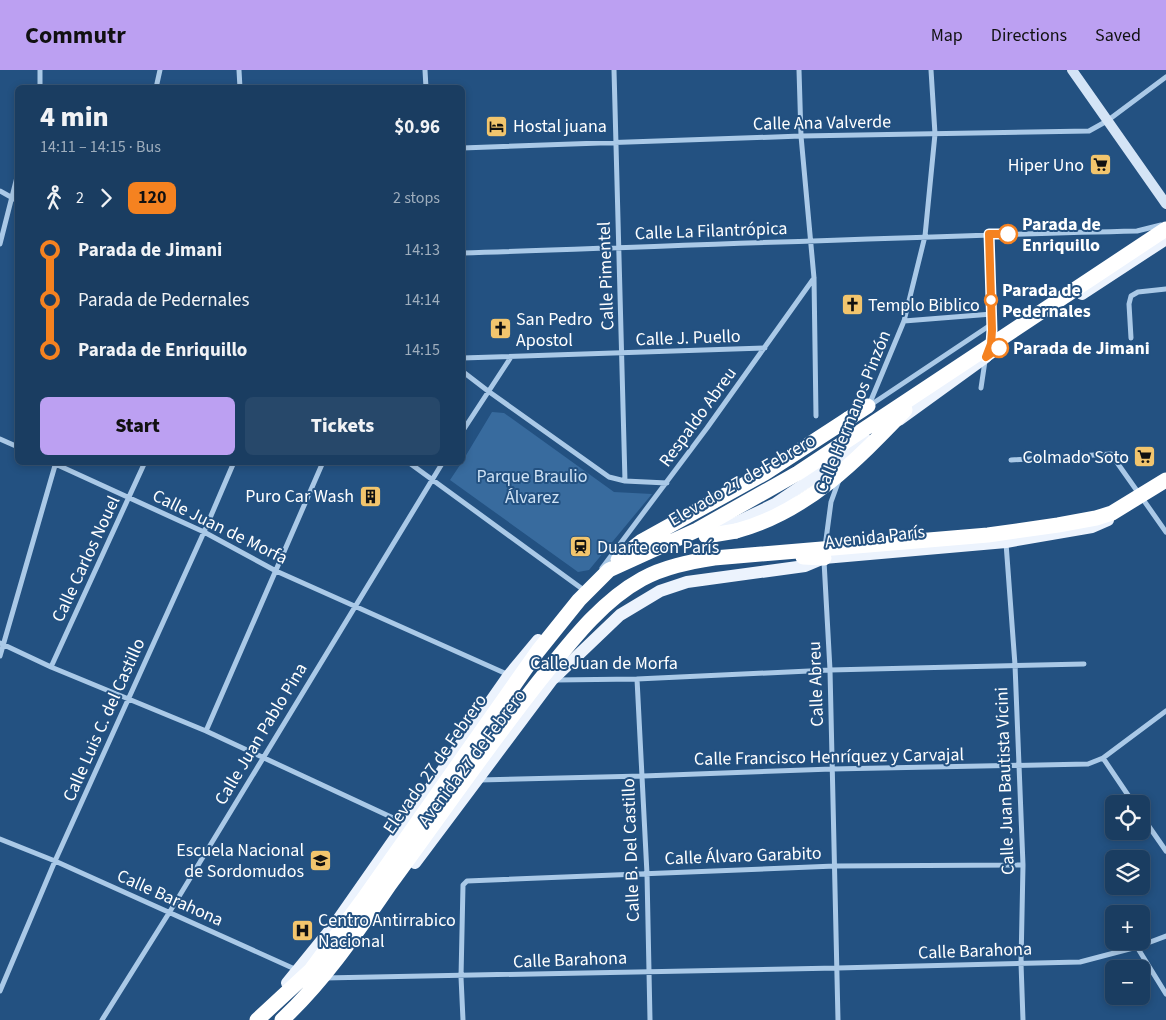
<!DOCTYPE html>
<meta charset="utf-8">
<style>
body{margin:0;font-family:"Source Sans 3",sans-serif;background:#27486a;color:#f1f3f6;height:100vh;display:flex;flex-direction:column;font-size:19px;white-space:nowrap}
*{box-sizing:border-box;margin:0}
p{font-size:16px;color:#9faebd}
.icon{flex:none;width:28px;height:28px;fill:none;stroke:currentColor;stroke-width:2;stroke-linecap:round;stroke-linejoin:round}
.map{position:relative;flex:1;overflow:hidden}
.sheet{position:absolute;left:15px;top:15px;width:450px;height:380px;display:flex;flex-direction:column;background:#1a3d61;border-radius:8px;box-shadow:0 2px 8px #0003,0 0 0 1px #385676}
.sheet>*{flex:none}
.badge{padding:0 10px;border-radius:8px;font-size:18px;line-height:32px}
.tools{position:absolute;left:1105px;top:725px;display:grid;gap:10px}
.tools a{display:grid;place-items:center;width:45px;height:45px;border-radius:8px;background:#1a3d61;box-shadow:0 2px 8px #0003,0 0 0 1px #385676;font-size:25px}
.map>.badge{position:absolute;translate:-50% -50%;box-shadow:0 0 0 2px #fff}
.legs{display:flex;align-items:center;gap:8px;height:55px;padding:0 25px;font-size:16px}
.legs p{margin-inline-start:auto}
.overview{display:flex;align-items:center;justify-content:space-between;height:85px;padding:0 25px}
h1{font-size:28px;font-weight:800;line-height:38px}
.action{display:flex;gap:10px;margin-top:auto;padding:10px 25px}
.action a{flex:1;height:58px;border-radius:8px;background:#bca0f2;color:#111;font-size:20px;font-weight:800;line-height:58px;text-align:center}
.action a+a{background:#27486a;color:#f1f3f6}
ul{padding:0 25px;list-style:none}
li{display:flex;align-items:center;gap:18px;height:50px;font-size:19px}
li i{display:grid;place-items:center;width:8px;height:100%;margin:0 6px;background:currentColor}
li i::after{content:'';width:12px;height:12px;margin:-6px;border:4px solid;border-radius:50%;background:#1a3d61}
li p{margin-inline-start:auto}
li:first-child i{background:linear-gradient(#0000 50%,currentColor 0)}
li:last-child i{background:linear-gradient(currentColor 50%,#0000 0)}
header{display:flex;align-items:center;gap:30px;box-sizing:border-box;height:70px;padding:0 25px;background:#bca0f2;color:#111}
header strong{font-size:24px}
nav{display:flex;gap:28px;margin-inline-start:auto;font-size:18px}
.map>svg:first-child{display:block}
.green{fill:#386b9e}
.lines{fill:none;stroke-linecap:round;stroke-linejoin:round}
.minor{stroke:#aac9e7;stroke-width:5}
.secondary{stroke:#d4e4f6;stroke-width:10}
.primary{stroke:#ecf3fd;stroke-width:12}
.motorway{stroke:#fff;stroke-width:15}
.motorway-bridge{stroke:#fff;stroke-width:15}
.line-1-casing{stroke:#fff;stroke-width:11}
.line-1{stroke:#f58220;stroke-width:8}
.stop-1-dot{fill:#fff;stroke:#f58220;stroke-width:2.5}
.labels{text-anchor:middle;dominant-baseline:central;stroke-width:4;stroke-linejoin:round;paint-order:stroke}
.street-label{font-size:18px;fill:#fff;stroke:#235181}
.poi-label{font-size:18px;fill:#fff;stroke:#235181;text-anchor:start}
.stop-label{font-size:18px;font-weight:bold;fill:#fff;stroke:#235181;text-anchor:start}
.park-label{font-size:18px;fill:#cee2f5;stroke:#235181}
</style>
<header>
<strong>Commutr</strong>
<nav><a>Map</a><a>Directions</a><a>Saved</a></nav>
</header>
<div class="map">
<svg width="1166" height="950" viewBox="0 0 1166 950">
<rect width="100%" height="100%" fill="#235181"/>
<path class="green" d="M492,342L504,343L614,422L652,424L589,500L578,502L450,410L462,392Z"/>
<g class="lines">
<path class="minor" d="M239,0L240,18
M425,0L426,18
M614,0L625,411
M799,0L801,66L814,208L816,346
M40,18V0
M156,18L160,0
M462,78L801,66L1089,61L1107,51L1166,7
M0,121L18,131
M989,164L992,244L991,271
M0,174L18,103
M462,183C687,176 912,166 1137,161L1161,155
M904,251L992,244
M1131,268L1129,234L1131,226L1138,222L1166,219
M462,288L765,278
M462,301L488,321L609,407L625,411L667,413
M981,318L985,291
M869,335L904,251L925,166L935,64L931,0
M869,336L992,254
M462,362L511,287
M0,369L18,377
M1011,390L1111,384L1166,462
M51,392L204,462L276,501L509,605
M408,392L581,518
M1006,473L1015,595L1023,795L1021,893L1023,950
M825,477L831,432L839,410
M824,491L830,600L838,950
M602,498L707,358L814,208
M0,573L51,597L206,661L404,753
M0,586L56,392
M51,597L145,392
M637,609L647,804L650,950
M555,610L637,609L830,600L1084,594
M206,661L323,392
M1103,688L1134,734
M479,710L643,706L832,699L1088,694L1103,688L1166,641
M1141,745L1166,781
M0,769L55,791L297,900
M1137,877L1166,924
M324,908L837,898L1080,892L1137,877L1166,866
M0,921L55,791L204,462L234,392
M102,950L169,843L443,392
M463,950L461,907L463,815L467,811L835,796L1023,795"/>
<path class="secondary" d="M1072,0L1166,134"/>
<path class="primary" d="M1082,224L1166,169
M899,350L986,287
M721,460L775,434L868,371
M415,793L552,610L620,545L660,521L687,512L805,496L824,488L1006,472L1092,457L1108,450
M287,913L335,854L509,605L538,570"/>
<path class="motorway" d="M848,349L868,336
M706,466L736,461
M803,487L824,488"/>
<path class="motorway-bridge" d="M736,461C807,442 856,391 905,340
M618,490L642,471L765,403L848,349
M257,950L311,900L362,831L538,581L579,530L609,500L697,460L798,403L1166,159
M282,950C325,910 357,862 390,814C440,746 488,676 540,610C569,574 600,532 642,509C664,497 689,492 714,488L988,465L1058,455L1096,448L1112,443L1166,410"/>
</g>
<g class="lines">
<defs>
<path id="line-1" d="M999,278L986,287L991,274L992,260L989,164H1008"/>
</defs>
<use href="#line-1" class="line-1-casing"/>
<use href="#line-1" class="line-1"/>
</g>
<defs>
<symbol id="hotel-square" viewBox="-11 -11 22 22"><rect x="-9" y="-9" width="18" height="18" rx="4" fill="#f2c56d" stroke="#235181"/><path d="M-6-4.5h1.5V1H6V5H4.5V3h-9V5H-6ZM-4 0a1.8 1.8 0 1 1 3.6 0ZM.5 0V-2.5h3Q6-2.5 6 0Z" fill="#111"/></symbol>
<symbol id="supermarket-square" viewBox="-11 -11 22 22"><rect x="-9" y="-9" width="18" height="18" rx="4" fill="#f2c56d" stroke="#235181"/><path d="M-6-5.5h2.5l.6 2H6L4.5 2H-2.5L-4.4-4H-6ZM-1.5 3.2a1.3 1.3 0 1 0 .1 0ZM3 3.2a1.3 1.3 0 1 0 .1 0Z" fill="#111"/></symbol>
<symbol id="church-square" viewBox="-11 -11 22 22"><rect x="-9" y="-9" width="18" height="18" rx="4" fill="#f2c56d" stroke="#235181"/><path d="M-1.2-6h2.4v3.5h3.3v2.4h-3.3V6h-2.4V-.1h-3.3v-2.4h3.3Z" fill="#111"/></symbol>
<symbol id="building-square" viewBox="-11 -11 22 22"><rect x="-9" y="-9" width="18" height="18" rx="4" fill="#f2c56d" stroke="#235181"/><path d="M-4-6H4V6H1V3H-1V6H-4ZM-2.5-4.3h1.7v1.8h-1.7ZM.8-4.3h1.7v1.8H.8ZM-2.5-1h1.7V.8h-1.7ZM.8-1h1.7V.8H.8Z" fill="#111"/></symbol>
<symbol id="station-square" viewBox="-11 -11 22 22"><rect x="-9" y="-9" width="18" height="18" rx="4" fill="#f2c56d" stroke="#235181"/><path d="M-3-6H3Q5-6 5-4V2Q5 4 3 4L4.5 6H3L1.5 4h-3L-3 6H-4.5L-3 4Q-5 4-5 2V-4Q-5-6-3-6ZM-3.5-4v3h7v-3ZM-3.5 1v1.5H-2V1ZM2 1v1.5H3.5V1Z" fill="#111"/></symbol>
<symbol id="school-square" viewBox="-11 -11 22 22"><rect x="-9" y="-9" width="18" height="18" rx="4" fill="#f2c56d" stroke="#235181"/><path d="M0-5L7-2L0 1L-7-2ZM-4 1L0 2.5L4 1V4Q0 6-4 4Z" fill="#111"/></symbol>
<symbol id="hospital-square" viewBox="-11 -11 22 22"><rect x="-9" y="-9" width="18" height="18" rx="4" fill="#f2c56d" stroke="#235181"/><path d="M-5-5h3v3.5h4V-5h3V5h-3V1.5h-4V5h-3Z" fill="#111"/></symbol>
</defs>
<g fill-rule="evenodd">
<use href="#hotel-square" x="484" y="44" width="25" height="25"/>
<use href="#supermarket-square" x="1088" y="82" width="25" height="25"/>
<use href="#church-square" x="840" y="222" width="25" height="25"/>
<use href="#church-square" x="488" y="246" width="25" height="25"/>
<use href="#supermarket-square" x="1132" y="374" width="25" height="25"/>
<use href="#building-square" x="358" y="414" width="25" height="25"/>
<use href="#station-square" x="568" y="464" width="25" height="25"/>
<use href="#school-square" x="308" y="778" width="25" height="25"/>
<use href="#hospital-square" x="290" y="848" width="25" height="25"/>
</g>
<g class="stop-1-dot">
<circle cx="1008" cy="164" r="9"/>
<circle cx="991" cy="230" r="6"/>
<circle cx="999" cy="278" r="9"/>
</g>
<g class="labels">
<g class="street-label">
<text transform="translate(822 53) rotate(-1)">Calle Ana Valverde</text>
<text transform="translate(711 161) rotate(-2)">Calle La Filantrópica</text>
<text transform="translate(606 206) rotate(-92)">Calle Pimentel</text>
<text transform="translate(688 268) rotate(-2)">Calle J. Puello</text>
<text transform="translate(853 342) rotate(-68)">Calle Hermanos Pinzón</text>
<text transform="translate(698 347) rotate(-54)">Respaldo Abreu</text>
<text transform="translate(742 410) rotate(-30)">Elevado 27 de Febrero</text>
<text transform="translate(220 457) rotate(26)">Calle Juan de Morfa</text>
<text transform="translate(875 467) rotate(-6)">Avenida París</text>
<text transform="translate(86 489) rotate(-65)">Calle Carlos Nouel</text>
<text x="604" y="593">Calle Juan de Morfa</text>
<text transform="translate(816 614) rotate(-92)">Calle Abreu</text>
<text transform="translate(104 650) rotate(-66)">Calle Luis C. del Castillo</text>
<text transform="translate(261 664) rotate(-59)">Calle Juan Pablo Pina</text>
<text transform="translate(829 687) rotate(-1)">Calle Francisco Henríquez y Carvajal</text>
<text transform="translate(472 688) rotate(-53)">Avenida 27 de Febrero</text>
<text transform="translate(435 694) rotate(-55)">Elevado 27 de Febrero</text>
<text transform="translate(1005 711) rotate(-92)">Calle Juan Bautista Vicini</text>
<text transform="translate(631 780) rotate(-92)">Calle B. Del Castillo</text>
<text transform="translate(743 786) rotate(-2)">Calle Álvaro Garabito</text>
<text transform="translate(170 828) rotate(24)">Calle Barahona</text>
<text transform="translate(975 881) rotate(-2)">Calle Barahona</text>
<text transform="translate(570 890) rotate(-2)">Calle Barahona</text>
</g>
<g class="poi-label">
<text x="513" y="56">Hostal juana</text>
<text x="1084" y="95" text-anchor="end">Hiper Uno</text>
<text x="868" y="235">Templo Biblico</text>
<text x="516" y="249">San Pedro<tspan x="516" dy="21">Apostol</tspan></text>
<text x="1129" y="387" text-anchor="end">Colmado Soto</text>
<text x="354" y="426" text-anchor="end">Puro Car Wash</text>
<text x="597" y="477">Duarte con París</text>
<text x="304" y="780" text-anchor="end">Escuela Nacional<tspan x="304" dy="21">de Sordomudos</tspan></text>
<text x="318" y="850">Centro Antirrabico<tspan x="318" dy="21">Nacional</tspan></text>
</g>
<g class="stop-label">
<text x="1022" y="154">Parada de<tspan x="1022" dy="21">Enriquillo</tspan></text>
<text x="1002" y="220">Parada de<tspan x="1002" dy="21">Pedernales</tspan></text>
<text x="1013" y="278">Parada de Jimani</text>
</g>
<g class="park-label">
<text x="532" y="406">Parque Braulio<tspan x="532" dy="21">Álvarez</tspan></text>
</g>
</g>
</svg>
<div class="tools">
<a><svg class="icon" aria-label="locate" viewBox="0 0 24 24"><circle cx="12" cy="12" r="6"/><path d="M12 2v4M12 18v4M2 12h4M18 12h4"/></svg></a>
<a><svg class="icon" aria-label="layers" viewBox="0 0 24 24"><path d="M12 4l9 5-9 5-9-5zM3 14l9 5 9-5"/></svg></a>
<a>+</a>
<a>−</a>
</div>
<section class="sheet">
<div class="overview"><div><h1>4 min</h1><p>14:11 – 14:15 · Bus</p></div><b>$0.96</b></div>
<div class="legs"><svg class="icon" aria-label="walk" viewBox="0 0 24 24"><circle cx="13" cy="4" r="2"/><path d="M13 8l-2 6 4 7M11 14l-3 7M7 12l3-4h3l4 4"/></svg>2<svg class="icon" aria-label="forward" viewBox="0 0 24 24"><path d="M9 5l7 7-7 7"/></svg><b class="badge" style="background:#f58220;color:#111">120</b><p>2 stops</p></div>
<ul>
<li><i style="color:#f58220"></i><b>Parada de Jimani</b><p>14:13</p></li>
<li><i style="color:#f58220"></i><span>Parada de Pedernales</span><p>14:14</p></li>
<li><i style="color:#f58220"></i><b>Parada de Enriquillo</b><p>14:15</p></li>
</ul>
<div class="action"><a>Start</a><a>Tickets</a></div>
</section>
</div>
